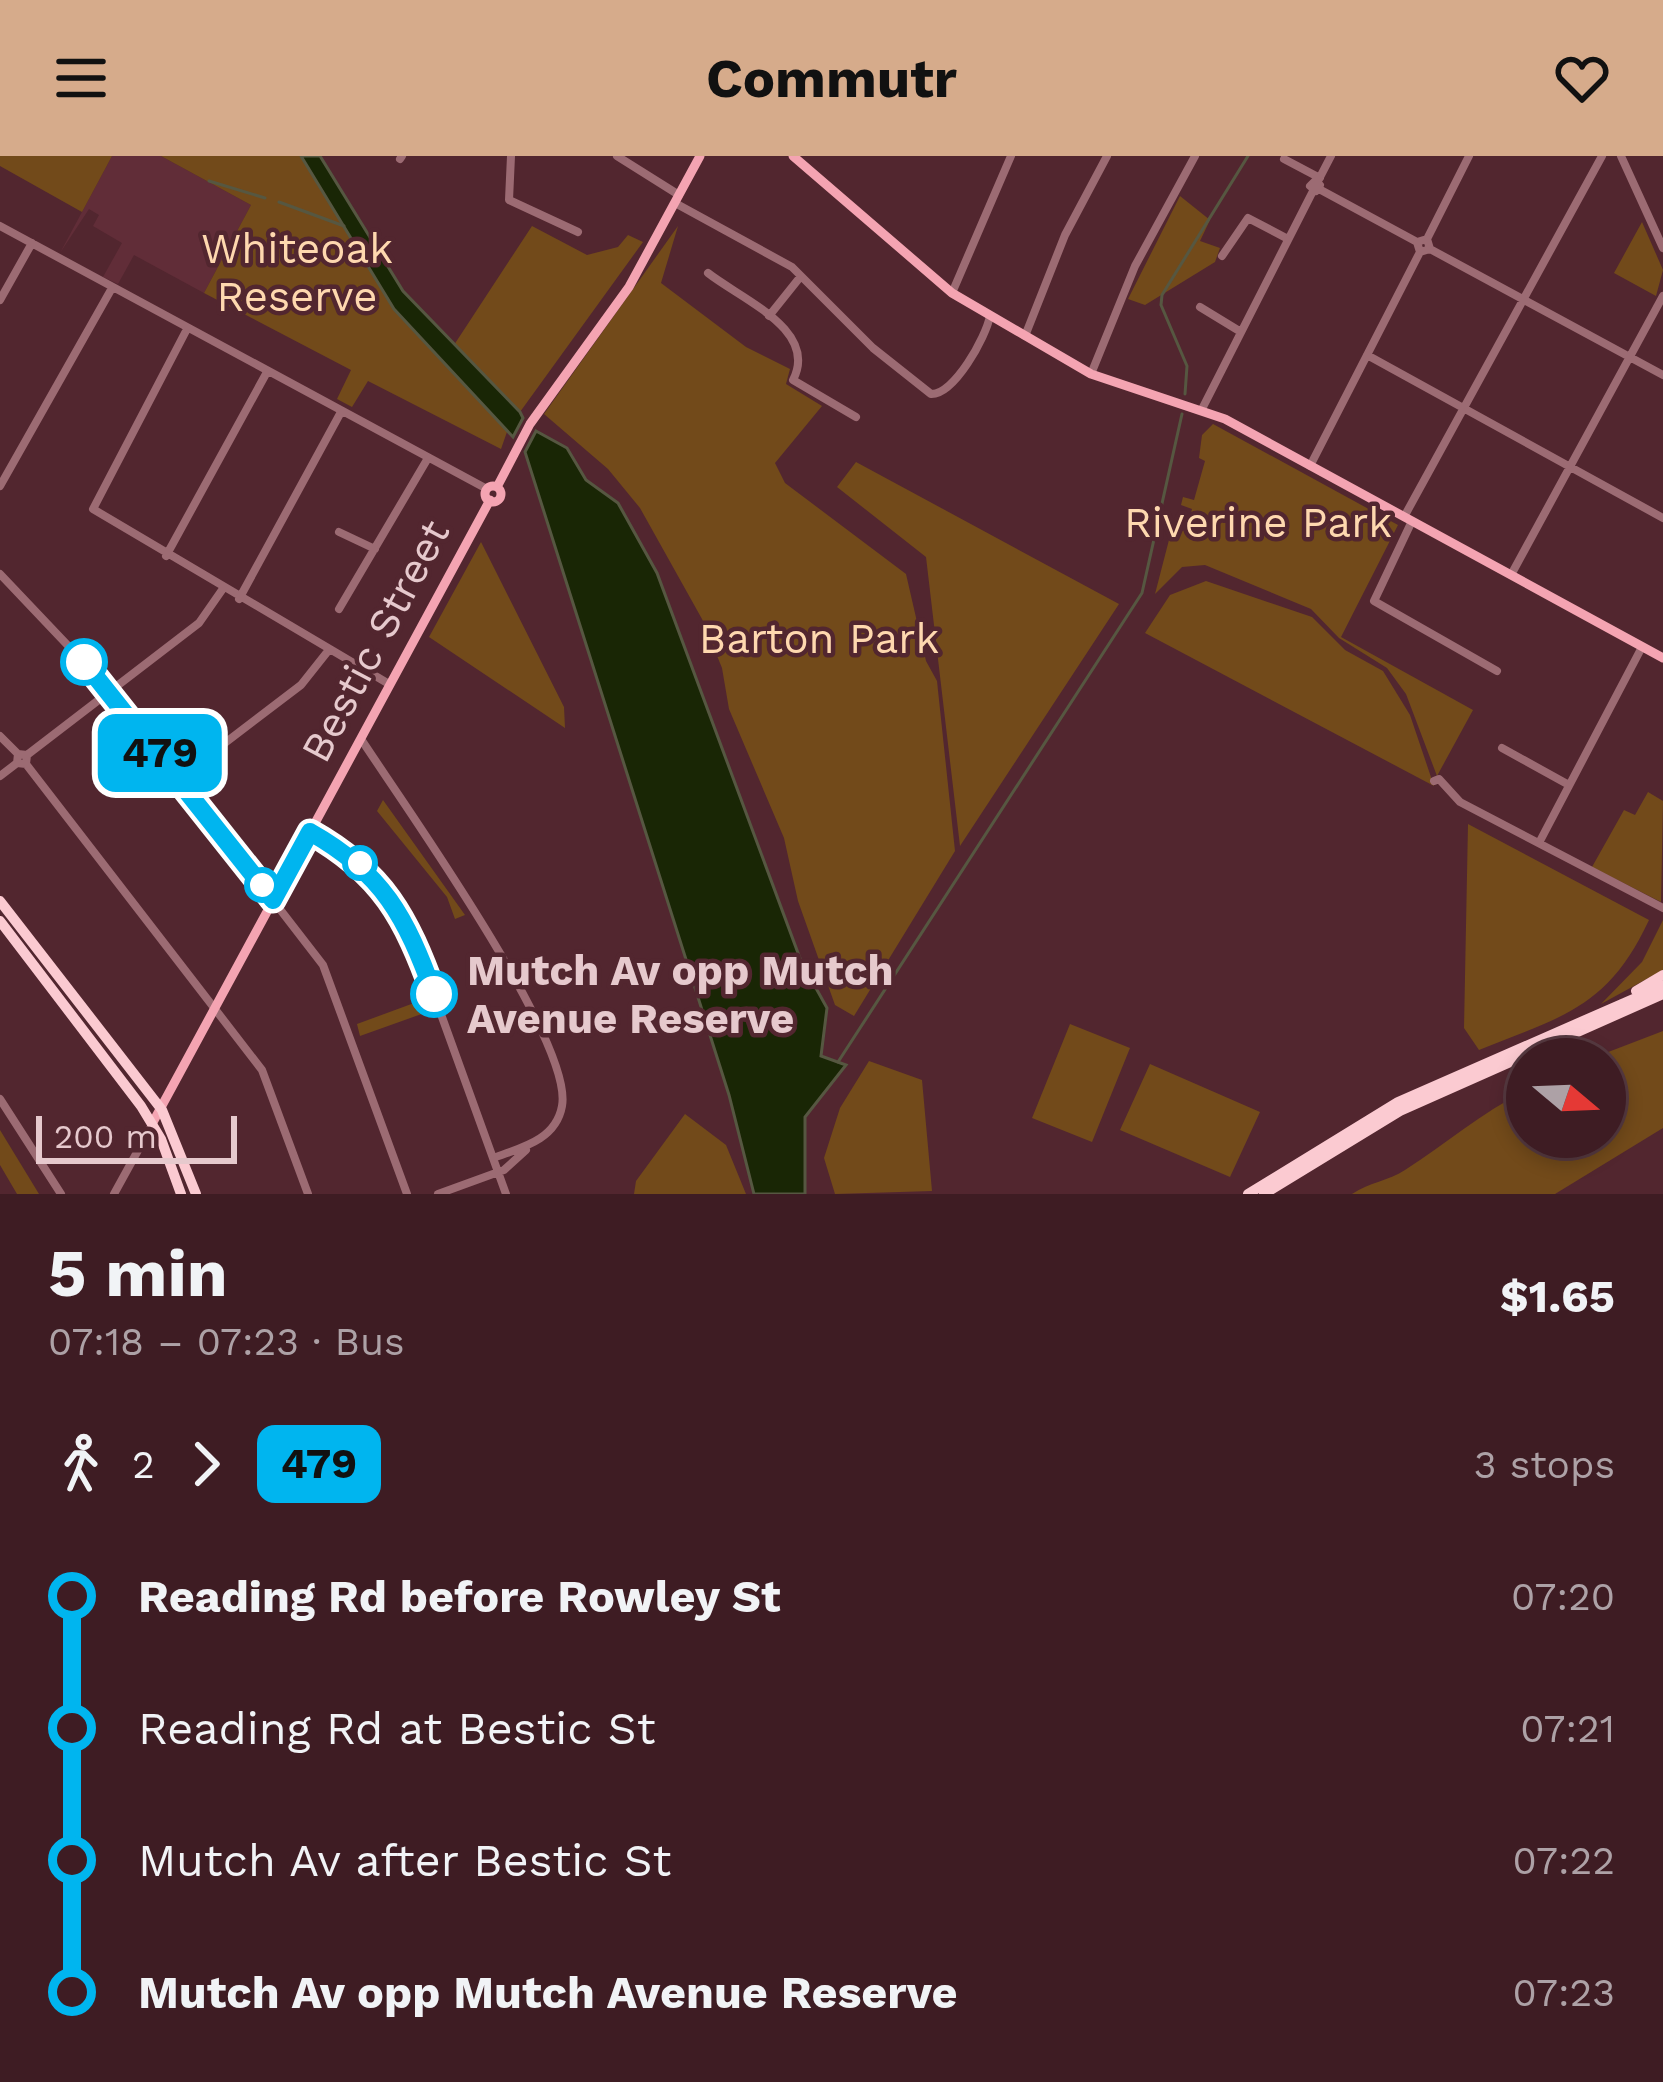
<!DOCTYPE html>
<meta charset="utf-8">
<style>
body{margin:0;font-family:"Work Sans",sans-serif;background:#45252b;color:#f1f3f6;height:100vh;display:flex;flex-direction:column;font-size:45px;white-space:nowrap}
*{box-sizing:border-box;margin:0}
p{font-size:39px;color:#ada1a6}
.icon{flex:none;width:66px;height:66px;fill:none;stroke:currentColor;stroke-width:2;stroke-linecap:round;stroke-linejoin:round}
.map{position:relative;height:1038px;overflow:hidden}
.panel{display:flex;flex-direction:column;background:#3e1c23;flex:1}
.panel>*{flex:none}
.badge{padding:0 24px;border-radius:18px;font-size:42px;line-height:78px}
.needle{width:78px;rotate:109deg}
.fabs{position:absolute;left:1506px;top:882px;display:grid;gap:24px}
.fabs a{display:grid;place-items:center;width:120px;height:120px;border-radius:50%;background:#3e1c23;box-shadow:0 6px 18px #0003,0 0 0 3px #573a41;font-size:60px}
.scale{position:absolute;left:36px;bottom:30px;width:201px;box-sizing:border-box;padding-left:12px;border:6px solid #e6c9cd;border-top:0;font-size:33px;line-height:42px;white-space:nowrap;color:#e6c9cd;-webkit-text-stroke:9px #52262f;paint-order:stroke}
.map>.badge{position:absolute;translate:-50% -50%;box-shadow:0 0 0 6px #fff}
.legs{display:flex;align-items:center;gap:18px;height:132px;padding:0 48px;font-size:39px}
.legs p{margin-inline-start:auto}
.summary{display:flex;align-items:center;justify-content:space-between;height:204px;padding:0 48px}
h1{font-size:66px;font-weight:700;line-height:90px}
ul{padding:0 48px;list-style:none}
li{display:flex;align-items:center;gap:42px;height:132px;font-size:45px}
li i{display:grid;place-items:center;width:18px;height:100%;margin:0 15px;background:currentColor}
li i::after{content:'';width:30px;height:30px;margin:-15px;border:9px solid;border-radius:50%;background:#3e1c23}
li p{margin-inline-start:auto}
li:first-child i{background:linear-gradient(#0000 50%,currentColor 0)}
li:last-child i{background:linear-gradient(currentColor 50%,#0000 0)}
header{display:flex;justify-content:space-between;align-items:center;height:156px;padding:0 48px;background:#d6ab8b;color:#111;font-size:54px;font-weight:700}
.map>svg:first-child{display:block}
.built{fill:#612d38}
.green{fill:#724a1a}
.water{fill:#192605;stroke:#565741;stroke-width:3}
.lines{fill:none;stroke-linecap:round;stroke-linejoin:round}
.stream{stroke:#565741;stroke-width:3}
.minor{stroke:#9c6b73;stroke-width:8}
.major{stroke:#f4a4b2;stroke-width:9}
.highway{stroke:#fbcad1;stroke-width:10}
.line-1-casing{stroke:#fff;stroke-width:27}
.line-1{stroke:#00b5ef;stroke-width:18}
.stop-1-dot{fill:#fff;stroke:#00b5ef;stroke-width:6}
.labels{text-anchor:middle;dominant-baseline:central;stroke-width:9;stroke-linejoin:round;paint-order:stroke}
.park-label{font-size:42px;fill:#fed8af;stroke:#52262f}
.street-label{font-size:42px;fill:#e6c9cd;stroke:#52262f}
.stop-label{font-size:42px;font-weight:bold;fill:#e6c9cd;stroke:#52262f;text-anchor:start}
</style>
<header><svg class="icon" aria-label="menu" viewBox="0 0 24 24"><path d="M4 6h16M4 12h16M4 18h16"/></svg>Commutr<svg class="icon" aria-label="heart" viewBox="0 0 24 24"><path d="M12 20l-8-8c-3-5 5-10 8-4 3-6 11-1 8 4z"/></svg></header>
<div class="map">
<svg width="1663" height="1038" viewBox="0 0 1663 1038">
<rect width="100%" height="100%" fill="#52262f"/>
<path class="built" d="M112,0H161L251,49L204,137L134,99L118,128L103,121L122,87L93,70L99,59L89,53L60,97Z"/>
<path class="green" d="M0,0H112L82,56L0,10Z
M161,0H301L394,153L508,273L501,293L368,225L352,251L337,243L351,214L204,137L251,49Z
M1180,40L1210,64L1200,85L1220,92L1215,106L1145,149L1128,143Z
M1642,66L1663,114L1656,140L1614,117Z
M532,70L587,99L618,91L628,79L643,86L520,256L454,189Z
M678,70L661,127L746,191L790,213L786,228L822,250L775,307L785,327L906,418L926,505L937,525L955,695L854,860L835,849L798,745L784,682L729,553L722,512L702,463L640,352L608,313L544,258Z
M1213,268L1398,369L1341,481L1473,554L1437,620L1406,538L1387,512L1339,482L1311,453L1205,409L1182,411L1155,438L1170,380L1187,373L1192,353L1181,349L1183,341L1194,344L1205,305L1199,302L1202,279Z
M856,306L1119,448L960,690L926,401L837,331Z
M481,386L564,551L565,572L429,481Z
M1206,425L1312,461L1345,494L1383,515L1410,559L1434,630L1145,477L1170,439Z
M1648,636L1663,645L1661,746L1592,711L1624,654L1635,659Z
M383,644L465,759L455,763L447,741L377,655Z
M1468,668L1649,764C1608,852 1563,860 1479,894L1464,872Z
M1663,764V814L1601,848L1642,806Z
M425,843L430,855L360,880L357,868Z
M1070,868L1130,892L1092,986L1032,962Z
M1663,875V972L1555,1038H1352C1370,1026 1388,1025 1405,1014C1446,988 1482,956 1527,934V981H1605V903H1590Z
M869,905L922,924L932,1035L835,1038L824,1002L840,952Z
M1150,908L1260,956L1230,1021L1120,974Z
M685,958L726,989L746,1038H634L636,1025Z
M0,974L39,1038H17L0,1009Z"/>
<path class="water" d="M301,0H320L403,135L520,256L523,262L513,281L394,153Z
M536,275L567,292L586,324L618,347L657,417L801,805L827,852L821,900L846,909L805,961V1038H754L729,939L525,296Z"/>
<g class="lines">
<path class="stream" d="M209,25L265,42
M279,46L344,70
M1185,238L1187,210L1161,149L1162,139L1248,0
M838,906L1142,437L1182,258"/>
<path class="minor" d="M511,0L509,44L578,76
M617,0L679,39
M1621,0L1663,92
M400,3L402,0
M1284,3L1320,22
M1315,25L1320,29L1316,35L1310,30Z
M1318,25L1331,0
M1319,33L1417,86
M675,47L792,111L873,192L931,238C954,239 986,181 990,160
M0,70L487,333
M1427,83L1469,0
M1430,93L1663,219
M1222,100L1248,62L1288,83
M708,117C741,143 819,174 793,224L856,261
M952,137L1011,0
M0,144L32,87
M1200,151L1241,176
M769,160L801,120
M187,173L93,353L389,528
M1025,180L1065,79L1107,0
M1367,199L1663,362
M1091,218L1135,110L1195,0
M1202,253L1313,35
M1310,310L1420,96L1430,93L1427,83L1417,86L1420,96
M0,330L112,132
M1404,361L1602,0
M1412,365L1374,445L1497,515
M339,376L375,393
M166,400L267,216
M0,418L112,536L323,809L407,1038
M1511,419L1663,140
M239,443L341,256
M339,453L428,302
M0,580L18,598
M361,583C402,646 574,886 562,950C556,984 521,992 493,1002
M1502,592L1569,629
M27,599L199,467L222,434
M26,608L17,607L18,598L27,599L26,608L262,914L308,1038
M0,620L17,607
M179,622L301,529L328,495
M1434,625L1439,623L1460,646L1663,752
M310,676L354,700L408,767L506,1038
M1540,685L1642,491
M0,943L61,1038
M114,1038L152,969
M438,1038L504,1014L526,994"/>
<path class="major" d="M793,0L952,137L1091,218L1225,263L1663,502
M485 338a8 8 0 1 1 16 0a8 8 0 1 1-16 0Z
M497,331L530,268L629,131L700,0
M152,968L490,344"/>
<path class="highway" d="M0,745L162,954L196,1038
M0,765L141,950L161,983L181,1038
M1636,835L1663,819
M1248,1038L1398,946L1663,830
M1264,1038L1400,955L1663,838"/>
</g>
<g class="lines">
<defs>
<path id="line-1" d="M84,506L273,744L310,676C383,717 406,761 434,838"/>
</defs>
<use href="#line-1" class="line-1-casing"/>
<use href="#line-1" class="line-1"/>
</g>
<g class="stop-1-dot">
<circle cx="84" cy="506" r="21"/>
<circle cx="360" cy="707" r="15"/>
<circle cx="262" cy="729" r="15"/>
<circle cx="434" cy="838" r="21"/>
</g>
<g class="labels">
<g class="park-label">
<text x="297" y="92">Whiteoak<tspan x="297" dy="48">Reserve</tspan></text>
<text x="1258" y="366">Riverine Park</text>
<text x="819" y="482">Barton Park</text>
</g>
<g class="street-label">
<text transform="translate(375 485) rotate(-62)">Bestic Street</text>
</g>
<g class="stop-label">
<text x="467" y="814">Mutch Av opp Mutch<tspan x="467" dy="48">Avenue Reserve</tspan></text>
</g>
</g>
</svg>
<div class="fabs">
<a><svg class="needle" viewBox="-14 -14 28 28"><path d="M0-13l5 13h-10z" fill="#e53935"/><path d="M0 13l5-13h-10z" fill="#ada1a6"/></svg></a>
</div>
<div class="scale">200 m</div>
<b class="badge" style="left:160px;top:597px;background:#00b5ef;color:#111">479</b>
</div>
<section class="panel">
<div class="summary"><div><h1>5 min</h1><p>07:18 – 07:23 · Bus</p></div><b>$1.65</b></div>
<div class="legs"><svg class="icon" aria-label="walk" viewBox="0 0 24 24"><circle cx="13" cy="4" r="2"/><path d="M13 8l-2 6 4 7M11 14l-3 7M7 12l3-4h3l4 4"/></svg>2<svg class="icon" aria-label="forward" viewBox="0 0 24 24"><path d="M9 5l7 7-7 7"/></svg><b class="badge" style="background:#00b5ef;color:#111">479</b><p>3 stops</p></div>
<ul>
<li><i style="color:#00b5ef"></i><b>Reading Rd before Rowley St</b><p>07:20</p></li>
<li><i style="color:#00b5ef"></i><span>Reading Rd at Bestic St</span><p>07:21</p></li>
<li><i style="color:#00b5ef"></i><span>Mutch Av after Bestic St</span><p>07:22</p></li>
<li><i style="color:#00b5ef"></i><b>Mutch Av opp Mutch Avenue Reserve</b><p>07:23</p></li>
</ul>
</section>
